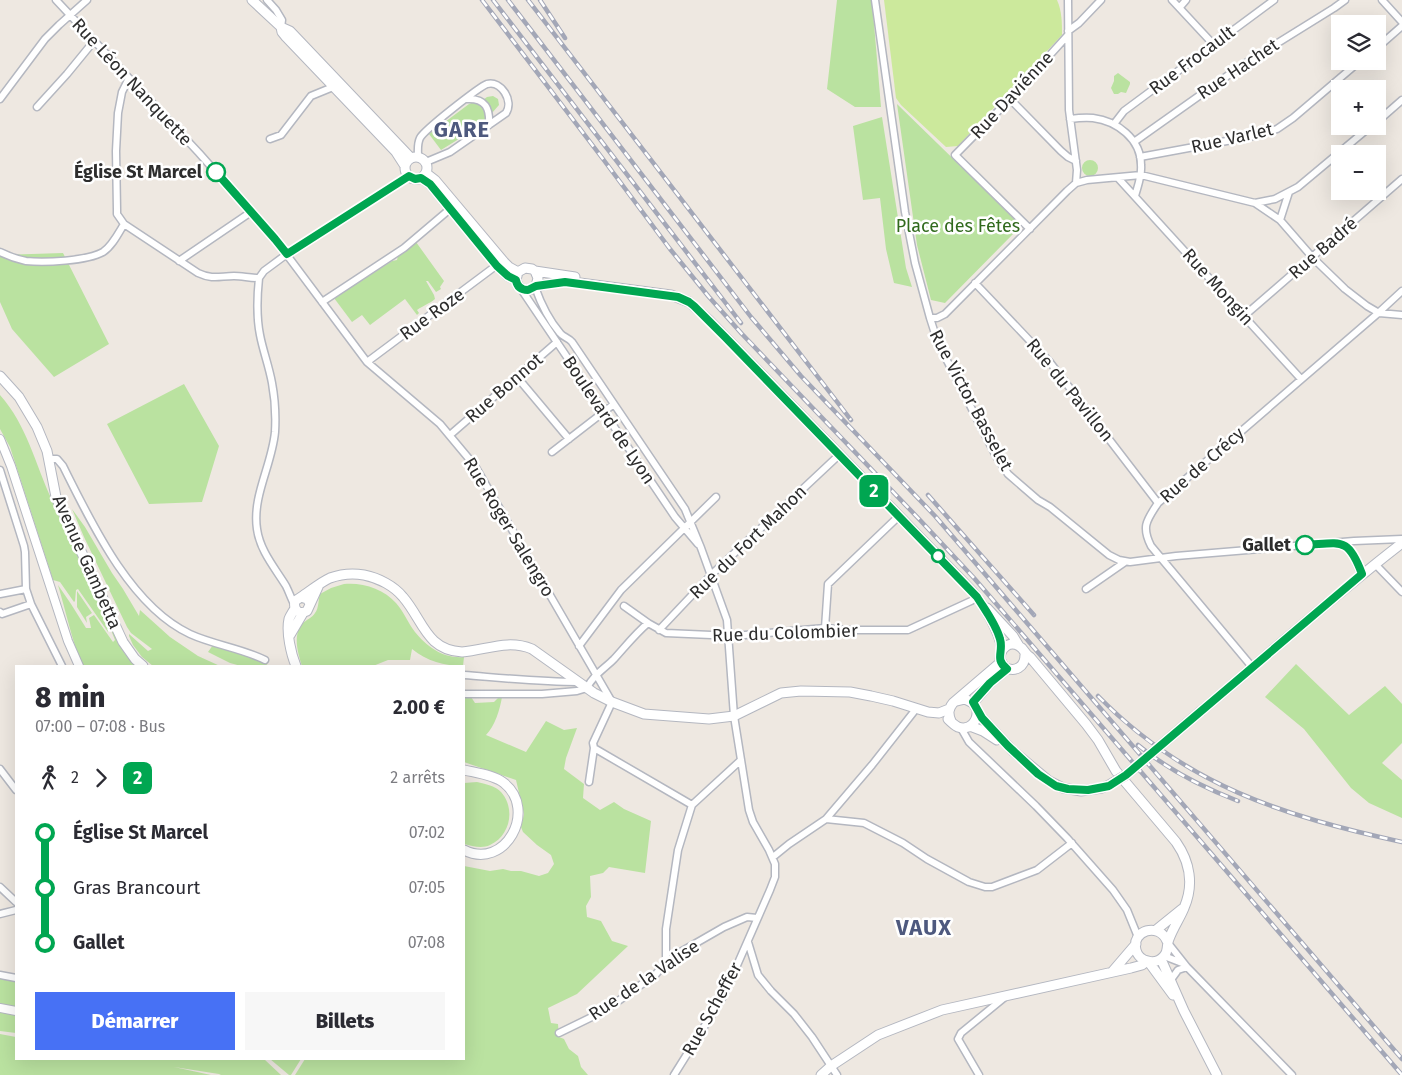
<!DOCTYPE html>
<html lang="fr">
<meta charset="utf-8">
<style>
body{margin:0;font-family:"Fira Sans",sans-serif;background:#f7f7f7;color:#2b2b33;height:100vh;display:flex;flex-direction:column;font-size:19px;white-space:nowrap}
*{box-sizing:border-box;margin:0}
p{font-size:16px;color:#7c7c81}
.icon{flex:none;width:28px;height:28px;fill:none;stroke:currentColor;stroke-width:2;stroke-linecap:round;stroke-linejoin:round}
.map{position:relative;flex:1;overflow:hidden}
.details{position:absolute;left:15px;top:665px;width:450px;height:395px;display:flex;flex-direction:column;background:#fff;border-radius:0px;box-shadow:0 5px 20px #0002}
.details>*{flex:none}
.badge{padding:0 10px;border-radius:8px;font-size:18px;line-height:32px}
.controls{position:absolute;left:1331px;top:15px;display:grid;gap:10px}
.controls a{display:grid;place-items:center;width:55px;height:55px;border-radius:0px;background:#fff;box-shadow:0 5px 20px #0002;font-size:25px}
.map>.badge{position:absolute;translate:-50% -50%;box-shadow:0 0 0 2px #fff}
.legs{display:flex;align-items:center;gap:8px;height:55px;padding:0 20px;font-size:16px}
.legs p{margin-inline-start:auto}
.head{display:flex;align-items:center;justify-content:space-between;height:85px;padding:0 20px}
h1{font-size:28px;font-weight:800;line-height:38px}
.action{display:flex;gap:10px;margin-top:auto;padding:10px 20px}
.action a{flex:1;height:58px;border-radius:0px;background:#4771f5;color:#fff;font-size:20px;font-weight:800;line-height:58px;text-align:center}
.action a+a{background:#f7f7f7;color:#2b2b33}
ul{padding:0 20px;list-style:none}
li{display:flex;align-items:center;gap:18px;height:55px;font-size:19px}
li i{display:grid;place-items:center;width:8px;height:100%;margin:0 6px;background:currentColor}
li i::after{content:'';width:12px;height:12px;margin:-6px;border:4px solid;border-radius:50%;background:#fff}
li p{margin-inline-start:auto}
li:first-child i{background:linear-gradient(#0000 50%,currentColor 0)}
li:last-child i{background:linear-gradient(currentColor 50%,#0000 0)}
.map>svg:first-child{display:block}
.green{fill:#bae2a0}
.pitch{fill:#cce99c}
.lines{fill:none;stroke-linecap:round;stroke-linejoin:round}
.minor-casing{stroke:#b4b7c0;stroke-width:9}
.tertiary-casing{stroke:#b4b7c0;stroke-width:10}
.secondary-casing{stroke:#b4b7c0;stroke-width:11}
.minor{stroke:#fff;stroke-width:6}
.tertiary{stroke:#fff;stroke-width:8}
.secondary{stroke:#fff;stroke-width:9}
.rail-casing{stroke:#a3a7b7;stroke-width:4.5}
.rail{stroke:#fff;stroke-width:2.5;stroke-dasharray:8;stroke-linecap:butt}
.secondary-bridge-casing{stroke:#b4b7c0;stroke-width:11;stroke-linecap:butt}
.secondary-bridge{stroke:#fff;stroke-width:9}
.line-1-casing{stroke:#fff;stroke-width:11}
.line-1{stroke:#00a651;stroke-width:8}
.stop-1-dot{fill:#fff;stroke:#00a651;stroke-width:2.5}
.labels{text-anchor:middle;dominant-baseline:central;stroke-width:5;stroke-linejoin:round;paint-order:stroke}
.street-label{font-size:18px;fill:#2d2d2d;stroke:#fff}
.stop-label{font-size:18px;font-weight:bold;fill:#2d2d2d;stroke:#fff;text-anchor:end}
.park-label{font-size:18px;fill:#316a1d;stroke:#fff}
.district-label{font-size:22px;font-weight:bold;letter-spacing:1px;fill:#4e597e;stroke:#fff}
</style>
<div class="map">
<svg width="1402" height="1075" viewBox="0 0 1402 1075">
<rect width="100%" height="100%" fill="#eee8e1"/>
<path class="green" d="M837,0H872L881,107H855L827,89Z
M1118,73L1130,82V84L1126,93L1121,92L1118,94H1114L1111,88L1114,81V76Z
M493,96L498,99L499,105L485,121L475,129L441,150L429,134L469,104L474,102L479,103L487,97Z
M897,104L1018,222L1015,232L945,303L931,300L917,245Z
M882,117L906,268L912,287L894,283L886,249L880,198L863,200L853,126Z
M1082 168a8 8 0 1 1 16 0a8 8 0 1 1-16 0Z
M416,242L444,281L440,287L441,289L436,292L428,281H426L434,295L435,299C429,304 424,305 417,310L419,313L417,315L405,299L370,325L362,315L352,322L334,298L392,261L397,260L398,256Z
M63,253L109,344L54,377L12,329L0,302V255Z
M184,384L219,446L202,502L149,504L107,424Z
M0,395C27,425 35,464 52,500C66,531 82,561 95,593C101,605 108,619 108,632L78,589L76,590L75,601L74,602L60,582L53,580L10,447L0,429Z
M72,509L85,527L112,573L123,589L139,616L140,610L170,637L198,656L220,666H153L142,657L133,645L129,636V634L148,651L152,649L131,633L127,627L84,537Z
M344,584C362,582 384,589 396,603C404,612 408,623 415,632C427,647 444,659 464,657L463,666C444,666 427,661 412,649L410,660H388L373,666H302C298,653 292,635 303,623C306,620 312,618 315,613C319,608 318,600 320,594L331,588Z
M58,585L71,604L86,628H91L89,618L94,615L113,642L115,640L111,630L113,629L125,654L135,666H82C72,640 66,612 58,585Z
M77,591L92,613L86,617L87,623L77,607Z
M213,645L258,658L269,666H241L230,663L208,652Z
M1296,664L1349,715L1385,686L1402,704V743L1382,763L1402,780V818L1369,803L1351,788L1304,729L1265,697Z
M464,697H471L475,703L494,702L498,698L502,697C500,709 495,726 486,735L526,752L546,721L564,730L577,728L566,758L564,769L584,784L583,798L600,810L614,802L624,809L651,821L645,873L609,867L603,873L590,876L591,897L586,906L587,917L601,921L612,941L628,946L577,994L548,1008L551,1023L558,1024L559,1037L564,1039L569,1049L578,1056L581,1067L588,1075H295L305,1059H464V866L490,871L503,869L511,871H521L539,876L548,873L554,864L551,855L537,845L523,832L521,827L524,814L516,780L464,762Z
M477,782C485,784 496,786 501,792C516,809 510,836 490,845C482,849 472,846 464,844V783Z
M1,978L16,982V1033L0,1031V979Z
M0,1034L16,1037V1059H264L281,1075H221L219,1074L174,1067L211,1075H0Z
M270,1059H301L291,1075H289Z"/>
<path class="pitch" d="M884,0H1057C1062,11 1062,23 1062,35L958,146L946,147L901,105L896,98Z"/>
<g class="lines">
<defs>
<path id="minor" d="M56,0L199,153L275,239L367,362L440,424L475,466L612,702L593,743L594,748L589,782
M267,0L276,10L282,20L281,27
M875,0L905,212L915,263L930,318L938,343L996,456L1008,474L1038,500L1050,507L1109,555L1119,560L1130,562L1176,556L1354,541L1402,539
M1172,0L1213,44
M1382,0L1402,22
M1180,7L1186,0
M1068,31L1079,23L1101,0
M1378,47L1402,26
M129,78L122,92L118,113L116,151L117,210V214L124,224L198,273C213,280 220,276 234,276C242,276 250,278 259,278
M0,99L45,39L59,25L87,0
M467,99C486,98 490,109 489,125
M1010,99L1061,151L1068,157L1076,161
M37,107L67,74L94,41
M1070,119C1077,118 1085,117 1093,118C1117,121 1141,139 1141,165C1142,176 1138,185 1135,196
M1378,121L1402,100
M1114,124L1124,111L1274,0
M270,139L281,135L311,96L333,87
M1134,142L1244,64L1334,8L1345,0
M418,157C418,150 417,144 420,138C424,130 479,87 487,84C501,80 514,101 506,113L450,152L426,162
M1140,157L1259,135L1277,129L1293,118L1360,61
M1118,178L1301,379
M1076,183L1087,180L1141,175L1255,203L1275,199L1298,187L1371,126
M1255,203L1280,220L1313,258L1345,289L1367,306L1379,313L1402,315
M1280,220L1289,192
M1030,229L955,155L1010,99L1068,35
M0,252C8,256 16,259 26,261C44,263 87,261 103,252C112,246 118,234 124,224
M179,261L251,212
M259,278C257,297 256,315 260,335C263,351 269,366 272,383C275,399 276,415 275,432C272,465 252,496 257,529C260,551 275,568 286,586C289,592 291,598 294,604
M259,278L264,271L287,254L409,176
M975,283L1049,361L1158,503
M535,287C541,304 548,319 560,333C563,337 569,338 572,342L685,509L701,548L727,620L734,716L749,810L753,822L769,850L775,864V877L770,890L724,995L674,1075
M521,289L675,517L698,544
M322,302L404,248L450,209
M1244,316L1402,179
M930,318H937L945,314L1067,191L1076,183L1077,170L1069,110L1068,0
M367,362L497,265
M517,377L569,439
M450,435L557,342
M552,452L614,404
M49,459H57L63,466C91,522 130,606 190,634C214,645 241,648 265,660
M0,470L24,546L25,552L26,589L31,604L2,614L0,612
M1340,543L1352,552L1361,574
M1375,564L1402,592
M1086,589L1125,562
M0,594L26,589
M31,604L62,666
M624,606L648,623L666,633L734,636L825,628L848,630H908L971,601L977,597
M825,628L828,584L899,516
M659,630L711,575L839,455
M579,646L621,590L716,497
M1253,668L1151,546C1141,526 1147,520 1158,503L1376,315L1402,291
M464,675C502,678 540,682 578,682
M464,694H542L577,691L587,688C593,675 604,669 614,659C625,647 635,634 648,623
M961,728L969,742L1036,806L1067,838L1113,890L1127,910L1138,937
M594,748L692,805
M0,769L16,790
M826,819L864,823L903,843L927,859L969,882L985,887H992L1037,870L1072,843
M773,857L789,844L826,819L872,765L916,709
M0,887L16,902
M0,914L16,910
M748,942L758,975L771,991L794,1014L812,1037L837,1075
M1168,943L1187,967L1292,1075
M1164,956L1182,963
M666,962V929L678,850L692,805L741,760
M0,975L16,978
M1170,981L1178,970L1187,967
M559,1033L600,1013L614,1004L656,974L666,962L677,954L724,927L747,917L757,918
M979,1075L958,1039L961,1033L1005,997"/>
<path id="tertiary" d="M0,439L11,466L68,641L79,666
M0,1008L16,1011"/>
<path id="secondary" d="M252,0L281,27L282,32L286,37L396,152L405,166
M281,27L290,31L411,158
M405 168a11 11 0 1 1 22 0a11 11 0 1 1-22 0Z
M426,173L435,180L504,262L509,267L518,272
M421,178L430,184L497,265L508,276L516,280
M535,271L575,277
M536,286L538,278L535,271L532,269L525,268L518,272L516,280L518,286L524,290L532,289L536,286L565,281L671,295L689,302L709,320L972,591C984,605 999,631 1002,649
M0,376L19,397L37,427L47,451L56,497L123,642L135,659L143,666
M301,597C310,591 321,582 330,578C341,574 353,573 364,575C379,578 394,586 403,597C423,620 426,650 462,652C487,650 507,639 532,649L594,693L612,702L644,714L709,719L734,716L781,693L801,691L850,692L871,696L893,701L928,712L939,713L949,709
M310,603L307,599L301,597L295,601C293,610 299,615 307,611L318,587
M295,608C293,612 290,616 289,619C286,632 291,654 296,666
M987,608L1013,636L1019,646
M290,635L303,613
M1025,655C1025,667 1015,673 1004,667L1000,659C1000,649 1009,640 1019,646C1025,649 1024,654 1030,657L1086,724L1098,740L1116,771L1176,842C1190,862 1194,885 1184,908C1180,918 1173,928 1169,939C1166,945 1169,951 1164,956C1156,966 1139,962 1136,950C1131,930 1159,922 1167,941
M957,701L965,699L973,703L982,718L1013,751
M973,703L990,683L1007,669
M1201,711C1268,655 1333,596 1402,543
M948,719C951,722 954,725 958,727C970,731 978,721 977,710
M951,721C948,714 948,709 953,703L1001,662
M970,726L983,731L997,740
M464,770C477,773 494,775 504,783C538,810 505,871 464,850
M1156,930L1182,909
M1161,959L1184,1011L1217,1075
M1148,961L1173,995
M1112,972L1136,944
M821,1075L831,1066L878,1035L942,1010L1131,968L1142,965L1147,961"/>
</defs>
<use href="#minor" class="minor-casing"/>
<use href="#tertiary" class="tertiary-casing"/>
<use href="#secondary" class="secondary-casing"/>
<use href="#minor" class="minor"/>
<use href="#tertiary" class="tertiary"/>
<use href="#secondary" class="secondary"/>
<defs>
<path id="rail" d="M482,0L603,159L670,249L709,297L742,334L919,519L974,578L1402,1075
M493,0L741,323
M508,0L751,317L801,376L935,516L1402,1059
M528,0L851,420
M540,0L565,38
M928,495L1034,615
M1098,696C1185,785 1283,816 1402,842
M1138,745C1168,770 1202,787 1238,801"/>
</defs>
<use href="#rail" class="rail-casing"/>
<use href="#rail" class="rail"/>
<defs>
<path id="secondary-bridge" d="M1013,751L1049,781L1063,788L1081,791L1102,788L1109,785L1126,775L1201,711"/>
</defs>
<use href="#secondary-bridge" class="secondary-bridge-casing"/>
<use href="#secondary-bridge" class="secondary-bridge"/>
</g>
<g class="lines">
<defs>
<path id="line-1" d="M216,172L275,239L287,254L409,176L415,179L421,178L430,184L497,266L508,276L516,280C517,287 521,290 528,290L536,286L565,282L678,297L689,302L694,306L725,337L977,597C985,610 996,624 1000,639C1004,652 994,659 1007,669L990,683L973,702L982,718L1008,746L1038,774L1056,786L1068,789L1088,790L1109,786L1126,775L1362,574C1348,536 1341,543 1305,545"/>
</defs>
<use href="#line-1" class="line-1-casing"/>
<use href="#line-1" class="line-1"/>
</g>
<g class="stop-1-dot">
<circle cx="216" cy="172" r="9"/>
<circle cx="1305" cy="545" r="9"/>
<circle cx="938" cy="556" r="6"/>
</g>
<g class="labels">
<g class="street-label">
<text transform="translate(1192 60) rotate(-37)">Rue Frocault</text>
<text transform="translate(1238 69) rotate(-34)">Rue Hachet</text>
<text transform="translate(132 82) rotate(47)">Rue Léon Nanquette</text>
<text transform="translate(1012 95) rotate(-47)">Rue Daviénne</text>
<text transform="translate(1232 138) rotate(-13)">Rue Varlet</text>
<text transform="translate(1323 248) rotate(-41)">Rue Badré</text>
<text transform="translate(1218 287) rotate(48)">Rue Mongin</text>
<text transform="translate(432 314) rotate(-36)">Rue Roze</text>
<text transform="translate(504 388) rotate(-41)">Rue Bonnot</text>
<text transform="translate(1070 390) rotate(51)">Rue du Pavillon</text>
<text transform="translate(971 400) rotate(62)">Rue Victor Basselet</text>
<text transform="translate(609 420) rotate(56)">Boulevard de Lyon</text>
<text transform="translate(1202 465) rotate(-41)">Rue de Crécy</text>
<text transform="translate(509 527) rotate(59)">Rue Roger Salengro</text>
<text transform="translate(748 542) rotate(-44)">Rue du Fort Mahon</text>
<text transform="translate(87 562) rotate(66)">Avenue Gambetta</text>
<text transform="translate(785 633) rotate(-2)">Rue du Colombier</text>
<text transform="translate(644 980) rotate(-34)">Rue de la Valise</text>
<text transform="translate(712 1009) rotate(-61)">Rue Scheffer</text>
</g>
<g class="stop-label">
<text x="202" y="172">Église St Marcel</text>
<text x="1291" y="545">Gallet</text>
</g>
<g class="park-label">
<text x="958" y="226">Place des Fêtes</text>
</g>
<g class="district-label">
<text x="462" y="129">GARE</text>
<text x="924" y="927">VAUX</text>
</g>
</g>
</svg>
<div class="controls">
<a><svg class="icon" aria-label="layers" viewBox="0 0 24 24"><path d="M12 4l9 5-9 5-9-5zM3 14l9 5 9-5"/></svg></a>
<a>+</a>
<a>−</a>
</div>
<b class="badge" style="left:874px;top:491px;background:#00a651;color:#fff">2</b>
<section class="details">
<div class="head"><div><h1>8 min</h1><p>07:00 – 07:08 · Bus</p></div><b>2.00 €</b></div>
<div class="legs"><svg class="icon" aria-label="walk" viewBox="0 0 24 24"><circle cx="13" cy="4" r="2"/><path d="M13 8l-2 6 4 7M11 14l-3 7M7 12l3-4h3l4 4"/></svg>2<svg class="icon" aria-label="forward" viewBox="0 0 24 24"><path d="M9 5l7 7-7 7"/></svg><b class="badge" style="background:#00a651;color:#fff">2</b><p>2 arrêts</p></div>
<ul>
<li><i style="color:#00a651"></i><b>Église St Marcel</b><p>07:02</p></li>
<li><i style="color:#00a651"></i><span>Gras Brancourt</span><p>07:05</p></li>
<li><i style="color:#00a651"></i><b>Gallet</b><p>07:08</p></li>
</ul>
<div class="action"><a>Démarrer</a><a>Billets</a></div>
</section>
</div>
